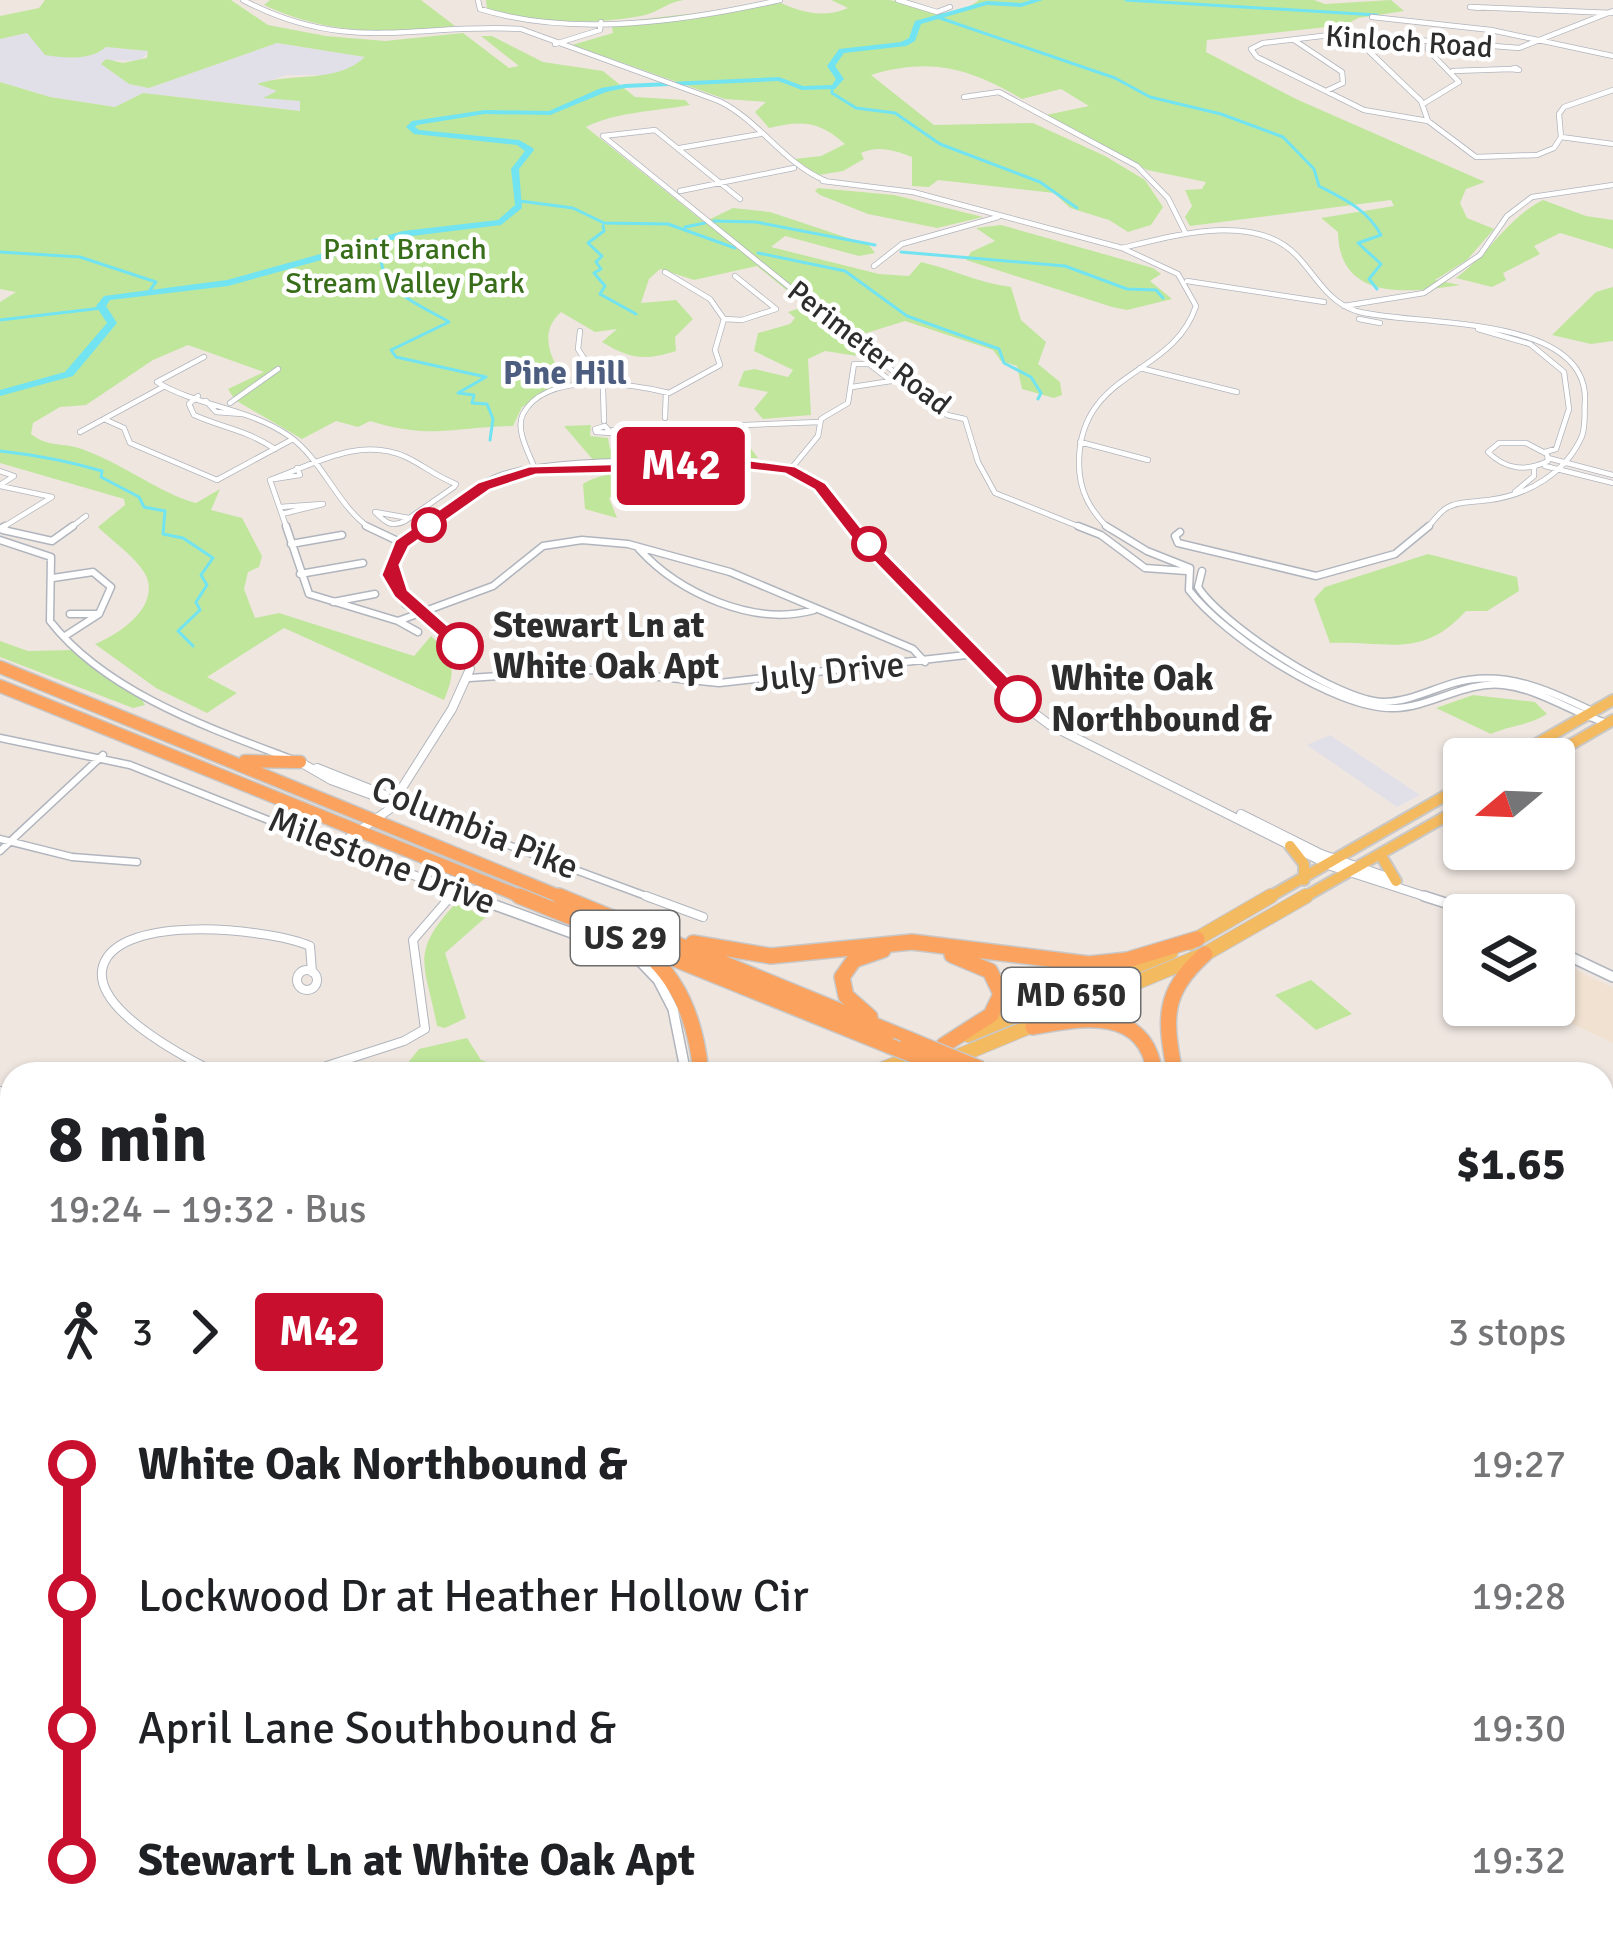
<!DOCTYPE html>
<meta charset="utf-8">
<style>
body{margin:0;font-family:Signika,sans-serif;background:#f6f6f6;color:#202124;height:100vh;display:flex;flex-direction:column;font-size:45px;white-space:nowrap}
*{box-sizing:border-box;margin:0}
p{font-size:39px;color:#757577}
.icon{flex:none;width:66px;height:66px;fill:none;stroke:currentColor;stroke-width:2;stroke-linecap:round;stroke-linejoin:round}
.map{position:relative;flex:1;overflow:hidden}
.sheet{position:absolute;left:0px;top:1062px;width:1614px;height:891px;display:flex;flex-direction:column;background:#fff;border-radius:36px 36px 0 0;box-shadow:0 3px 9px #0004}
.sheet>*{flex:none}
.badge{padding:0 24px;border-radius:9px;font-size:42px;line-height:78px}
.needle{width:78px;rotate:251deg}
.buttons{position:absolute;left:1443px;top:738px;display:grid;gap:24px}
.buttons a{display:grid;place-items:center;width:132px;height:132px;border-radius:12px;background:#fff;box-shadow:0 3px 9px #0004;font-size:60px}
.map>.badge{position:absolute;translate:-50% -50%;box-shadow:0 0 0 6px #fff}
.legs{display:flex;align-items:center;gap:18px;height:132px;padding:0 48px;font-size:39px}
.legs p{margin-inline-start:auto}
.summary{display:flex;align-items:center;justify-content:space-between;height:204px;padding:0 48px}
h1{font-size:66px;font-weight:800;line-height:90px}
ul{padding:0 48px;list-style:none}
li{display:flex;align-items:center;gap:42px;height:132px;font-size:45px}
li i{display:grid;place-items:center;width:18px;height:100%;margin:0 15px;background:currentColor}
li i::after{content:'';width:30px;height:30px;margin:-15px;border:9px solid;border-radius:50%;background:#fff}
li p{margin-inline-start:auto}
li:first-child i{background:linear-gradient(#0000 50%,currentColor 0)}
li:last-child i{background:linear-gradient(currentColor 50%,#0000 0)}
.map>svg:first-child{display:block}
.industrial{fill:#e1e0e8}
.education{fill:#f0e1d0}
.green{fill:#c0e69c}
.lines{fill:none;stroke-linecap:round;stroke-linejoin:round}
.stream{stroke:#72e3f1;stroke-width:3}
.river{fill:#72e3f1;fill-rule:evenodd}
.minor-far3-casing{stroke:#b0b5bd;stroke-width:6}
.minor-far2-casing{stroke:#b0b5bd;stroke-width:9}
.minor-far1-casing{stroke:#b0b5bd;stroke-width:10}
.minor-casing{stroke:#b0b5bd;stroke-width:14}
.tertiary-far3-casing{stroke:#b0b5bd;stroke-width:6}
.tertiary-far2-casing{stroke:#b0b5bd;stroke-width:8}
.tertiary-far1-casing{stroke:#b0b5bd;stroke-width:10}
.tertiary-casing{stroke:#b0b5bd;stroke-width:12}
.primary-far2-casing{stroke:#c8c8c8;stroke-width:14}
.primary-far1-casing{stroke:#c8c8c8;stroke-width:16}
.primary-casing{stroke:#c8c8c8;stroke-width:20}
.trunk-far1-casing{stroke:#c8c8c8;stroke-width:15}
.trunk-casing{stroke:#c8c8c8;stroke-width:18}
.minor-far3{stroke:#fff;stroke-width:4.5}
.minor-far2{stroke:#fff;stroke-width:6}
.minor-far1{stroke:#fff;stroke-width:8}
.minor{stroke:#fff;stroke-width:10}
.tertiary-far3{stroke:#fff;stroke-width:4.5}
.tertiary-far2{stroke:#fff;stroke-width:6}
.tertiary-far1{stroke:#fff;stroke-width:8}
.tertiary{stroke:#fff;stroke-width:9}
.primary-far2{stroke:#f4ba60;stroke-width:10}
.primary-far1{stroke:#f4ba60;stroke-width:14}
.primary{stroke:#f4ba60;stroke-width:16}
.trunk-far1{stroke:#faa25e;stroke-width:12}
.trunk{stroke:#faa25e;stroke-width:15}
.trunk-bridge-casing{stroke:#c8c8c8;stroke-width:18;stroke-linecap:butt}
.trunk-bridge{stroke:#faa25e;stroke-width:15}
.line-1{fill:#c8102e;stroke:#fff;stroke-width:3}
.stop-1-dot{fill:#fff;stroke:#c8102e;stroke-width:6}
.labels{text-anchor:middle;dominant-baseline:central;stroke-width:9;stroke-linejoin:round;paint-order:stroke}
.far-street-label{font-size:30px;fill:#2d2d2d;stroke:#fff}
.far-park-label{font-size:30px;fill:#386e1a;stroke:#fff}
.far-neighbourhood-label{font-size:33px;font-weight:bold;fill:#4c5d80;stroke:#fff}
.shield{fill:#fff;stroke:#6c6c6c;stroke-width:3}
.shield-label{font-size:33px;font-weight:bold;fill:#2d2d2d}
.stop-label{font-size:36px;font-weight:bold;fill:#2d2d2d;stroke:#fff;text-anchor:start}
.street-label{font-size:36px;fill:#2d2d2d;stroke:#fff}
</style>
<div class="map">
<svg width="1613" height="1951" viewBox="0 0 1613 1951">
<rect width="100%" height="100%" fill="#efe6e0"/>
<path class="industrial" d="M27,33L45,54L106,47L149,51L140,61L114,60L129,84L149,88L277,43L366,57L352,69L329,75H285L259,85L278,91L266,97L301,101V111L143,93L116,107L50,97L0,82V39Z
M1330,735L1420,795L1397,807L1307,745Z"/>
<path class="education" d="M1563,964L1613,988V1043L1533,1005H1554V965Z"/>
<path class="green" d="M45,0H231L268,25L326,36L385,41L463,33L509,68L519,66L481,36H492L543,62L603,71L635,97L685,100L690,105C657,111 615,112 586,127L704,222L733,208L770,212L869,245L875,253L859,256L785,236L771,247L879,274L909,276L921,262C952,269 979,283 1011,287L1021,320L1046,342L1038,364L1060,382L1062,395L1054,398L1022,389L1017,366L1001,361L993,350L905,321L847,339L870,358L825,351L808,359L811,415L763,419L754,409L768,392L738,386L744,371L755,369L788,377L793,370L754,351L758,333L790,324L795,318L788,312L806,306L757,266L694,280L660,269L649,279L641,303L676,300L693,319L675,337L676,351C644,361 630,359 602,342L617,329L595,332L561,312C537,334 552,359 565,382L522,407L513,426C453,427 431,440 370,421L358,427L336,421L302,439L235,400L228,389L264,372L188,345L153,360L86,405L60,407L33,423L31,434C46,446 58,443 75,447C115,458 160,494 196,503L220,489L211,510L242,518L262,556L259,567L248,572L244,589L255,618L279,613L414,656L431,636C454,658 457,670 444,700L284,628L207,677L237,693L207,713L156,688L95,644C117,635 158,609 147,578C140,560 112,541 98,527L125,505L124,499L0,463V302L16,292L0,289V82L50,97L115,107L143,93L300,111V101L263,98L277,91L257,84C293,72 336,84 365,57L277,43L149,88L129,84L101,64L106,59L123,63L147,58L148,51L106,47C90,61 65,58 45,55L27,33L0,39V16L39,8Z
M270,0H421L455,26C389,35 325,34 264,5Z
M486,0H684C666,2 658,13 641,16C592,25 534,24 487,9Z
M831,0C849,0 870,0 889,0C926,5 942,27 979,0H1314L1325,4L1391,0L1404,11L1358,18L1345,25L1207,40L1206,52L1296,99L1485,182L1466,189L1460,203L1467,218L1494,229L1467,260L1435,280L1460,285C1409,293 1339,302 1338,232L1321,218L1394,206L1391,200L1190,226L1185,217L1192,206L1185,190L1202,189L1206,182L1147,170L1046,115L1089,106L1061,89L1022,99C969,68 931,57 871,75L934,125L1033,123L1105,156L1145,180L1163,207L1151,225L1128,232L1109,220L1070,208L1054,193L938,180L929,187L912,186V157C895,150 878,145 861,153L864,159L843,171L819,175L794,159L821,156L845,144C819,121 802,120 769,128L755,112L766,102L725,99L572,45L613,33L611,23L781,3C803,13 825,18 848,8Z
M818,188L894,195L983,217L937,228L868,214L820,195L815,191Z
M1543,200L1586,216L1613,220V249L1560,233L1534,246L1540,254L1503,273L1506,280L1492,287L1456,278C1490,253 1506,219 1543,200Z
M1001,225L1153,268L1161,274L1150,281L1172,299L1127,310L1112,307L966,260L971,252L995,241L976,228Z
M1613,287V341L1591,344L1552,335L1596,292Z
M591,425L590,436L608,438L610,449L749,446L758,458L594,461L564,426Z
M738,470L745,475C721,486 711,482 686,479C659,477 633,485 609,498L617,518L585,509L583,484C607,465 704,470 738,470Z
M1428,554L1517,577L1519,591L1487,611H1466C1422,659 1390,641 1330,643L1314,599L1325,587Z
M0,641L28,651L73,650L140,696L145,705L133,708L0,657Z
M1473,695L1535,702L1547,714C1528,726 1511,725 1491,734L1436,708Z
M456,903L486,917L445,953L466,1018L445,1028L437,1026C425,962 409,954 456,903Z
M1311,980L1352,1014L1316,1030L1275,995Z
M467,1038L481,1060L523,1074H399L419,1049Z"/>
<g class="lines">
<path class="stream" d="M1126,0L1377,15
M937,17L1115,78L1150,97L1221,114L1283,137L1314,169L1319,186C1344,199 1367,209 1381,235L1358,243L1381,264L1369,279L1377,289
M832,88V93L856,108L895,113L940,144L1040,182L1077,208
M520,201L573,208L604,223L668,224L735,248
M714,221L756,222L875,245
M603,226L604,231L588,243L602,256L596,262L601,269L594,273L605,286L600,294L636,314
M685,227L705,223
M349,247L381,256C381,293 421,305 449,322L391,350L396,357L486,377L458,393L474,395L472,403L487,404L493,419L490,440
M0,252L80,257L156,282L150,290
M901,252L1065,266L1127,289L1156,290L1163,298
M758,253L845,271L907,316L999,349L1004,363L1031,377L1041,393L1038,399
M0,320L102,308
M0,451C36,455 68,461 102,471L101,477L139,497L144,507L165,511L163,534L183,538L213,558L201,575L207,585L196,602L200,610L178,631L193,646"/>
<path class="river" d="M1031,0H1043L1021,7L987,5L921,24L915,41L906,46L844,53L835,66L844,79L835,89L802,90L778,81L625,88L606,92L550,115L485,114L417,125L415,127L419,130L519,140L533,148L534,150L519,169L522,208L501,225L404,237L228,286L110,300L106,306L117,323L73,376L0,396V390L65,372L107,323L96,306L104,296L227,280L403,231L498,220L515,205L511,169L525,151L517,145L414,134L406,127L412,121L485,110L549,111L601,88L625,84L779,77L803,86L832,85L836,79L827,66L839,49L901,42L909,38L915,21L987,1L1021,3Z"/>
<defs>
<path id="minor-far3" d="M478,0L480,9C573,38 687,21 780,0
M898,0L937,12L950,7
M1480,8L1470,7L1612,13
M1372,17L1491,30L1613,56
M1351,34L1421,101L1428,121L1476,157L1537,155L1554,148L1561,137L1559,114L1564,107L1613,90
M1294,40L1342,72L1343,83L1328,90
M555,44L600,30L601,22
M1516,68L1519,70L1511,69Z
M1453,71L1511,69
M964,97L999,92L1137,166L1168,198L1185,232
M719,101C760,121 783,163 826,181
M1423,104L1459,82L1428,50L1429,42
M1428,121L1364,110L1257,57L1251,49L1263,43L1338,34L1519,48L1613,11
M603,136L947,415L965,419L978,462L995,493L1085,529
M603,136L655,130L740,199
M1561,137L1613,144
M680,148L760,134
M823,181L913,192L1122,248
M680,191L794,168
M874,266L902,244L998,217
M1187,281L1324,302
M1344,306L1424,293L1480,255L1507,216L1532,197L1613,185
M724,319L742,320L776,309L735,276
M1359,319L1380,323
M1478,329L1530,344L1564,372L1569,409L1556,449L1545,452
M580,331L578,349L603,388L604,421
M204,357L157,382C196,406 249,408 289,436C324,461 336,505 371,529
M1140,368L1237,392
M198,396L189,404L194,415C226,429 244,429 275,449
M206,401L216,412L242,414
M230,403L278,369
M665,418L666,392
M104,419L124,428L130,443L217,480L291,440
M605,426L611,433L596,432L595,429Z
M613,430L819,422
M80,432L163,387
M1080,442L1148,460
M1499,443H1526L1547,454L1548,461C1526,472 1505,469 1488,452Z
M1548,458L1613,475
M1545,466L1613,483
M535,469C529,453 515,430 523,414C546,370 632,384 669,393L720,365L715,350L724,319L710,299L665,272
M790,470L818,436L821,419L848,403L854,364H869L891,381L852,387
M0,471L14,476L0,485
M274,479L300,475L297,468
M270,480L287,529
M270,480C315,464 359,436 406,457C423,465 437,477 456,484L454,487L405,521C391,528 385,522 375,512L409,518
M0,486L52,497L0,529
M1515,492L1534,476V468
M280,507L323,504L282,514
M69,529L86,516
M1109,529C1090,510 1079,491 1079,463C1079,370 1173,377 1196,306L1178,274L1122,248C1173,236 1255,211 1297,256C1316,276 1328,302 1356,311C1411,327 1587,312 1585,400C1584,411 1586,425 1582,436C1566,473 1528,495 1489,500C1476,502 1456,501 1445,509C1438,514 1432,523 1426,529"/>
<path id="minor-far2" d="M286,526L309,594L398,621L493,586L543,546L582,540L628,544L730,572L913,649L925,662
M366,526L402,543
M1078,526L1101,535L1145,568L1187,571
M1106,526L1147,551L1190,568L1189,590C1224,636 1336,710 1394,708C1432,707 1464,681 1503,685C1540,689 1572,713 1607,723
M0,529L5,526
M3,530L52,541L73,526
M1180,532L1175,536L1178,543L1316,576L1395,554L1429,526
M0,540L51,557L50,621C105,692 209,728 291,759
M291,544L342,535
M639,549C679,593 754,627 814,610
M1202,571L1198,587C1221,624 1338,701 1383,702C1408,702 1430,690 1454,683C1504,669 1549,690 1594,712
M300,574L363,563
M53,578L93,572L111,587L99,614L65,636
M333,602L375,594
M70,614H97
M398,621L418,632
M469,678L591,670L719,683L975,654
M0,738L130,765L336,847
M397,804L654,899
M0,839L72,857L137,862
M0,851L103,755
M449,899L455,892"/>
<path id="minor-far1" d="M646,896L703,917
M297 980a10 10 0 1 1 20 0a10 10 0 1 1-20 0Z
M218,1074C188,1059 90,1009 103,966C119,912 272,929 310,946L312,972
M302,1074L404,1041L425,1029L413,940L451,896
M0,1091L12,1105
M0,1266L12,1268"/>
<path id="minor" d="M1602,1424L1613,1436
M1602,1457L1613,1452
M1602,1623L1613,1621
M1602,1854L1613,1844
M0,1941L12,1926
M304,1941V1951
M804,1941L808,1951
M1141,1941L1143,1951
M1583,1941L1592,1951"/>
<path id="tertiary-far3" d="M243,0C347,55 414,23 521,29L719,101"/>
<path id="tertiary-far2" d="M422,529C446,512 471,488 498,477C544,457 754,456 801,474C823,484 835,510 849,529"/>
<path id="tertiary-far1" d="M847,526L871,546
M404,540L390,575L406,604L422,612
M868,542L1026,707L1050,725
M402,543L426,526
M1050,725L1331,866L1433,899
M300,762L331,780L397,804
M317,768L385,795
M395,799L452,709L470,669L460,646L403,594
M1241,814L1321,854L1396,880
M336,847L479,899
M336,847L397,804"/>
<path id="tertiary" d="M470,896L635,956L658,980L673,1009L686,1074
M1424,896L1483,915
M1554,949L1613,977
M1602,1228L1613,1225"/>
<path id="primary-far2" d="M1510,759L1613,700
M1546,759L1613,720
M1290,846L1304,864V880
M1380,854L1396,881
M1266,899L1464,785
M1301,899L1464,806"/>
<path id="primary-far1" d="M1190,943L1271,896
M968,1035L1171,952
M870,1074L916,1056
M915,1074L1205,954L1306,896"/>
<path id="primary" d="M0,1395L12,1391
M0,1413L12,1409"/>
<path id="trunk-far1" d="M0,667L566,899
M0,686L527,899
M245,761L300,762"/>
<path id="trunk" d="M519,896L890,1046
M559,896L908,1039
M693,943L771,956L912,942L1089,964L1127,960L1197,939
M647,953C683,984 697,1028 701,1074
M870,1017L846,996L842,977L854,960L883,950
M1033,1027C1084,1017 1146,1007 1155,1074
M944,1045L991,1015L1001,994L990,971L952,955
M1175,1074C1165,1019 1161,994 1205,954
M1602,1320L1613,1324
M1602,1338L1613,1342"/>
</defs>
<use href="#minor-far3" class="minor-far3-casing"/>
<use href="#minor-far2" class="minor-far2-casing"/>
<use href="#minor-far1" class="minor-far1-casing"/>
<use href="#minor" class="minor-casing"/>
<use href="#tertiary-far3" class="tertiary-far3-casing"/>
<use href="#tertiary-far2" class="tertiary-far2-casing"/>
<use href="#tertiary-far1" class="tertiary-far1-casing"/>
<use href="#tertiary" class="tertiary-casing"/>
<use href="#primary-far2" class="primary-far2-casing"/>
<use href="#primary-far1" class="primary-far1-casing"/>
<use href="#primary" class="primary-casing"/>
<use href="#trunk-far1" class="trunk-far1-casing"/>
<use href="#trunk" class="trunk-casing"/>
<use href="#minor-far3" class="minor-far3"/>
<use href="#minor-far2" class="minor-far2"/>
<use href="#minor-far1" class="minor-far1"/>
<use href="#minor" class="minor"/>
<use href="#tertiary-far3" class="tertiary-far3"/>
<use href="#tertiary-far2" class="tertiary-far2"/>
<use href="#tertiary-far1" class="tertiary-far1"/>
<use href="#tertiary" class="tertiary"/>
<use href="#primary-far2" class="primary-far2"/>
<use href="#primary-far1" class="primary-far1"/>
<use href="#primary" class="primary"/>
<use href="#trunk-far1" class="trunk-far1"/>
<use href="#trunk" class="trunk"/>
<defs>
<path id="trunk-bridge" d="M908,1039L981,1069
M890,1046L962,1074"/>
</defs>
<use href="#trunk-bridge" class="trunk-bridge-casing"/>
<use href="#trunk-bridge" class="trunk-bridge"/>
</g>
<path class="line-1" d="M750,460L795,466L826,483L864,531L1025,694V703H1011L852,539L814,490L785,474L750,470L536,475L490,490L409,547L400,565L408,590L467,642V650H454L394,597L381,575L395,540L478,482L529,466Z"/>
<g class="stop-1-dot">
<circle cx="429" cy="525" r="15"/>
<circle cx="869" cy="544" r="15"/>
<circle cx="460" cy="646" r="21"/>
<circle cx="1018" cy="699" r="21"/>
</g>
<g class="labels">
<g class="far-street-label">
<text transform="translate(1409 42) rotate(4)">Kinloch Road</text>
<text transform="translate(869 348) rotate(38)">Perimeter Road</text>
</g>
<g class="far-park-label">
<text x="405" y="249">Paint Branch<tspan x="405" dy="34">Stream Valley Park</tspan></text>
</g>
<g class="far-neighbourhood-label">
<text x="565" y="373">Pine Hill</text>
</g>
<g class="shield">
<rect x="571" y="911" width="108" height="54" rx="9"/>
<rect x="1002" y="968" width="138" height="54" rx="9"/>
</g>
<g class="shield-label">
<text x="625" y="938">US 29</text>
<text x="1071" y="995">MD 650</text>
</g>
<g class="stop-label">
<text x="493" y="625">Stewart Ln at<tspan x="493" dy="41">White Oak Apt</tspan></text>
<text x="1051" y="678">White Oak<tspan x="1051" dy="41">Northbound &amp;</tspan></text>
</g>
<g class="street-label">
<text transform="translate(829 672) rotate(-6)">July Drive</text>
<text transform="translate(475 828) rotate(22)">Columbia Pike</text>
<text transform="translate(382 861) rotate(21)">Milestone Drive</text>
</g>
</g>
</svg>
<div class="buttons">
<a><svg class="needle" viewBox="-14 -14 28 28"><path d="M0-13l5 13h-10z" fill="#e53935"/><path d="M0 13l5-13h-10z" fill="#757577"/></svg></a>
<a><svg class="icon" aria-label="layers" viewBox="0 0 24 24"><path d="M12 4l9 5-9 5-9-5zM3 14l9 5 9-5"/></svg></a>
</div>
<b class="badge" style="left:681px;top:466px;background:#c8102e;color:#fff">M42</b>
<section class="sheet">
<div class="summary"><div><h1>8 min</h1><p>19:24 – 19:32 · Bus</p></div><b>$1.65</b></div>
<div class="legs"><svg class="icon" aria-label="walk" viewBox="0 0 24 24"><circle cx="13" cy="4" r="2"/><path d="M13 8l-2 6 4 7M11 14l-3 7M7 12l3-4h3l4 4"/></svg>3<svg class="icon" aria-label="forward" viewBox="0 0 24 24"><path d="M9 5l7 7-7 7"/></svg><b class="badge" style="background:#c8102e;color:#fff">M42</b><p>3 stops</p></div>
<ul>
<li><i style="color:#c8102e"></i><b>White Oak Northbound &amp;</b><p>19:27</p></li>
<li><i style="color:#c8102e"></i><span>Lockwood Dr at Heather Hollow Cir</span><p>19:28</p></li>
<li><i style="color:#c8102e"></i><span>April Lane Southbound &amp;</span><p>19:30</p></li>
<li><i style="color:#c8102e"></i><b>Stewart Ln at White Oak Apt</b><p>19:32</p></li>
</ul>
</section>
</div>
